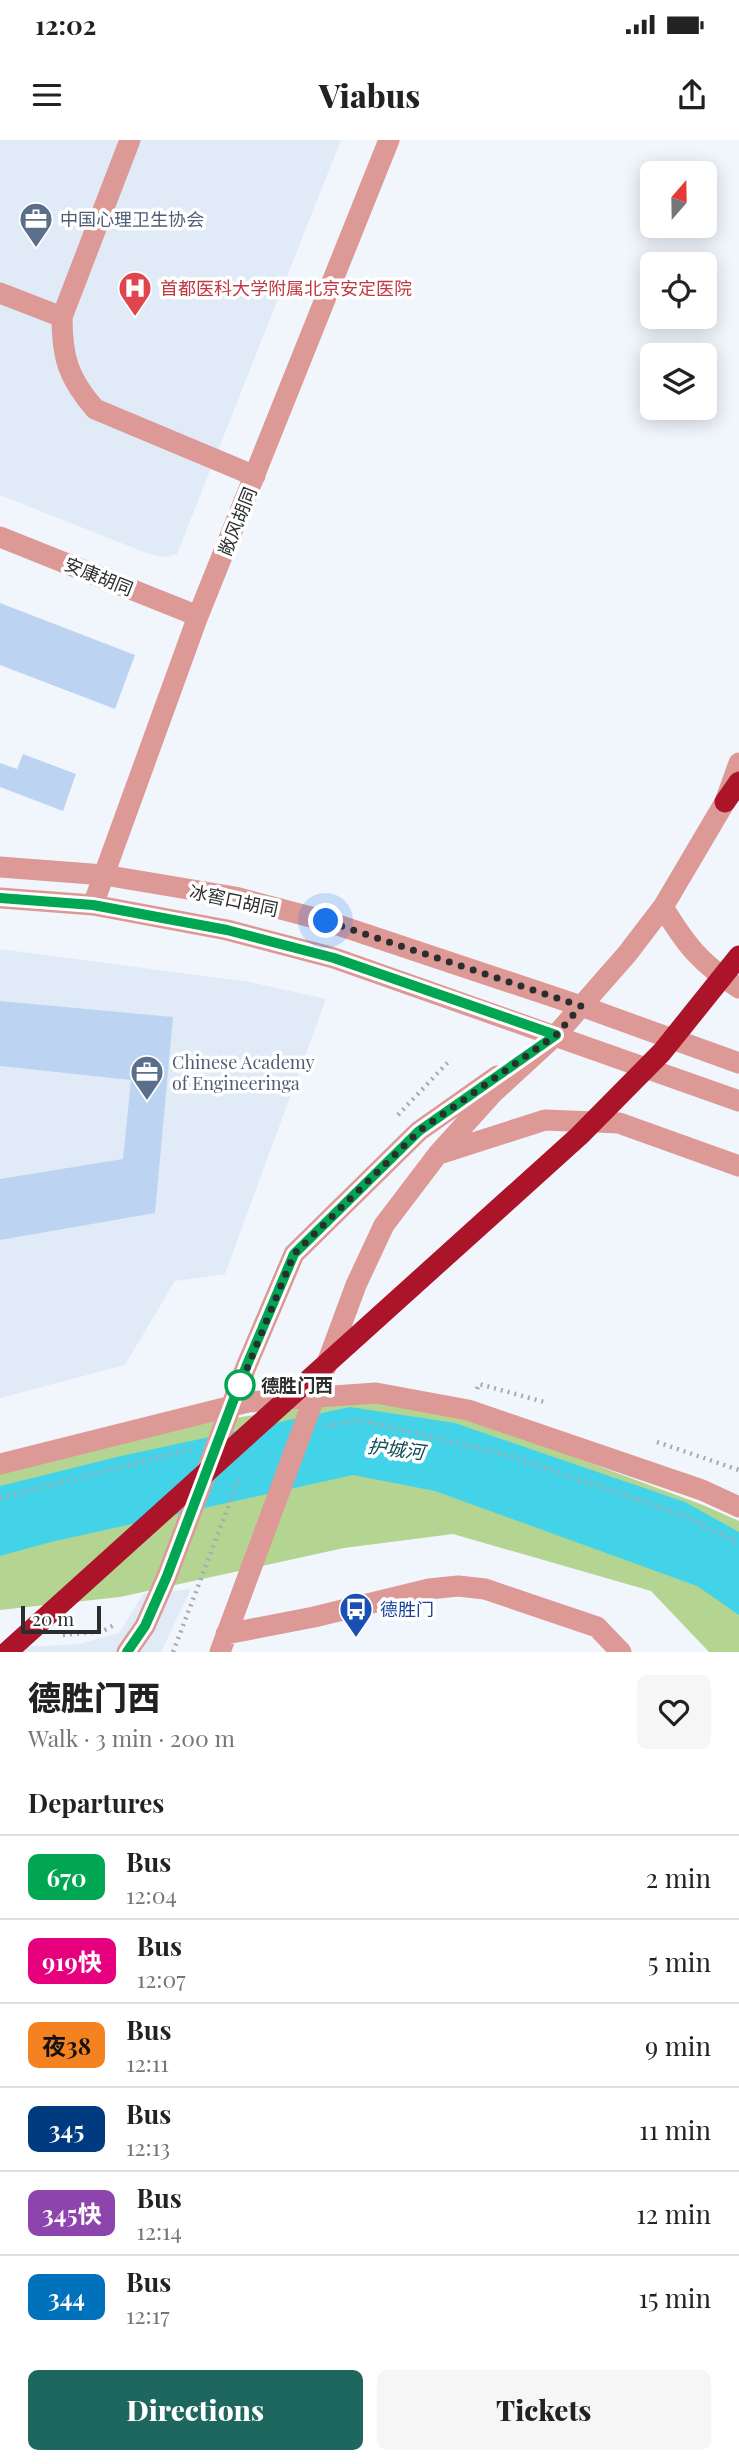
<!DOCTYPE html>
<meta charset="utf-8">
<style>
body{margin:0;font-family:"Playfair Display","Noto Sans SC",serif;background:#f6f6f6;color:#222;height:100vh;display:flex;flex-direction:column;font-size:26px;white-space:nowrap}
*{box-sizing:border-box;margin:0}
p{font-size:23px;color:#767676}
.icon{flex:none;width:38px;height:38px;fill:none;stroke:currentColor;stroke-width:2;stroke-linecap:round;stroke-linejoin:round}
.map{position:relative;height:1512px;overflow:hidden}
.side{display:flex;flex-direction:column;background:#fff;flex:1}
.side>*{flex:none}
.badge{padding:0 14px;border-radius:10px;font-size:24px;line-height:46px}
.needle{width:46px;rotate:20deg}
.buttons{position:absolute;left:640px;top:21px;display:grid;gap:14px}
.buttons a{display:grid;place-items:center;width:77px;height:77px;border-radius:10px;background:#fff;box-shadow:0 4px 18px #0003;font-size:35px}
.scale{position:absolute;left:21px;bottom:18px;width:80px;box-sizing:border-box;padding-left:7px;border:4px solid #2b2d2f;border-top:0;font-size:19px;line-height:24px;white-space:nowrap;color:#2b2d2f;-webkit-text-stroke:5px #fff;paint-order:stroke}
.you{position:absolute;width:35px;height:35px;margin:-18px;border:5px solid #fff;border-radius:50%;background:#1a73e8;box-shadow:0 0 0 10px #1a73e833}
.map>.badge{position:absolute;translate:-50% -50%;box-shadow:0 0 0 4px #fff}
h2{padding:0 28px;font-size:26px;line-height:63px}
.round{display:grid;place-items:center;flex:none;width:74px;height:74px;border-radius:10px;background:#f6f6f6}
.headline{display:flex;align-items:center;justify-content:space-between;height:119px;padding:0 28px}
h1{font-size:33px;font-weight:800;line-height:52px}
.primary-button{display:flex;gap:14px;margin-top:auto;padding:14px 28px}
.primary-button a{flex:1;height:80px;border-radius:10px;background:#1e675e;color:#fff;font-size:28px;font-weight:800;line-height:80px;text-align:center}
.primary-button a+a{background:#f6f6f6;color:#222}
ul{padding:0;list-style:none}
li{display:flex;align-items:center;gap:21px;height:84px;padding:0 28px;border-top:2px solid #e0e0e0}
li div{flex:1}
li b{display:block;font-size:26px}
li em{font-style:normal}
li .badge{min-width:77px;font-weight:700;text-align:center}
.status{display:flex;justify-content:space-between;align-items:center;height:49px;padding:0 35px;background:#fff;direction:ltr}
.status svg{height:19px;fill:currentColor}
header{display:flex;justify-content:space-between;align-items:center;height:91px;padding:0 28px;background:#fff;font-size:32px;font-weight:800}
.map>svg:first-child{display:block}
.built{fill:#e1ebf8}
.green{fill:#b4d592}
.water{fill:#43d3e8}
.building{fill:#bcd4f1}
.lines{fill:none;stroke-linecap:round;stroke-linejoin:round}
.path{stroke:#a7abb0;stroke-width:4.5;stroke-dasharray:2 5;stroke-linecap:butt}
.minor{stroke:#dd9996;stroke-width:21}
.highway{stroke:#ac1429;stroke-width:21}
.line-casing{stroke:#fff;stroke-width:16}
.line{stroke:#00a651;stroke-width:10}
.walk{stroke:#2b2d2f;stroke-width:7;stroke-dasharray:0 12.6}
.stop-dot{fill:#fff;stroke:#00a651;stroke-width:3.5}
.labels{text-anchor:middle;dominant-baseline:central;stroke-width:7;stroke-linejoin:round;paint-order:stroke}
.service-label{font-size:18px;fill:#4e5e75;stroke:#fff;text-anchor:start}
.health-label{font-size:18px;fill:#be3a42;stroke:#fff;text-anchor:start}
.street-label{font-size:18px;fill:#2b2d2f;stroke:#fff}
.stop-label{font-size:18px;font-weight:bold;fill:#2b2d2f;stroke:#fff;text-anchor:start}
.transit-label{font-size:18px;fill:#164399;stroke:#fff;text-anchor:start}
.water-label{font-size:19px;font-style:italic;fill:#0e4c55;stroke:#fff}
</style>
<div class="status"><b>12:02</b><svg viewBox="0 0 49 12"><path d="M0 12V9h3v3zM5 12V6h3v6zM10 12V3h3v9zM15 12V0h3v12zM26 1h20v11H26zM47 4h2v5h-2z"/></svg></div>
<header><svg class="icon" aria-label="menu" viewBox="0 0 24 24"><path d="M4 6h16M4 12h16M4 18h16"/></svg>Viabus<svg class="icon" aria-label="share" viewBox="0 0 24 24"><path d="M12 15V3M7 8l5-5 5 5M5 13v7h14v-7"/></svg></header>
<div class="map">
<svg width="739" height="1512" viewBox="0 0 739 1512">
<rect width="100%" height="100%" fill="#f1f6fd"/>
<path class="built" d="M0,0H341L177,414L164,417L149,414L0,355Z
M0,809L250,842L326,859L225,1134L175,1141L125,1225L0,1258Z
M191,1449L161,1512H0V1508L79,1504L119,1493L143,1454Z"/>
<path class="green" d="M368,1261L462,1275L703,1365L739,1381V1512H709L651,1451L453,1394L344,1408L120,1457L0,1470V1332L197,1284L339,1262Z"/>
<path class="water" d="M350,1267L455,1283L685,1362L739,1392V1475L697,1446L435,1351L353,1335L51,1402L0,1416V1346L121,1316Z"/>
<path class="building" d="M0,463L135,515L115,569L0,525Z
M23,614L76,634L63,671L0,647V623L17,629Z
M0,861L173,877L155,1073L0,1100V1039L123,1019L131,940L0,926Z"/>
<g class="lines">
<path class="path" d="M398,975L451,919
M477,1249L479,1244L548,1263
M327,1286L360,1280L507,1315L685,1376L739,1403
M657,1302L739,1330
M0,1358L191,1309
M63,1495L103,1491L116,1484
M173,1512L240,1336"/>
<path class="minor" d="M130,0L62,177C62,217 68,238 95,269L255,336
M0,153L62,177
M0,397L198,476
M0,727L104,735L235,757L326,781L581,866L739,923
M0,758L93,765L227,790L334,818L739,961
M93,765L198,476L389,0
M663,767C686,805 701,824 739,848
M439,1014L545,980L619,983L739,1026
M0,1324L248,1262L376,1253L468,1270L702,1350L739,1367
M226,1494L314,1477L429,1449L458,1446L485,1449L597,1487L621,1512
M127,1512L145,1486L167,1436L246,1227L294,1114L419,991L497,936
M220,1512L356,1145L384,1085L438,1014L493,953L556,895L627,814L663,767L725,662L739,623"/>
<path class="highway" d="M725,662L739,642
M7,1512L579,996L662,912L739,816"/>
</g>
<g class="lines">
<defs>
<path id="line" d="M0,758L93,765L227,790L334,818L556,895L419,991L294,1114L246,1227L167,1436L145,1486L127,1512"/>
</defs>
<use href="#line" class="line-casing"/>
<use href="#line" class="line"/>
<path class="walk" d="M240,1245L239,1248L294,1114L419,991L556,895L581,866L326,781"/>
</g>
<defs>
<symbol id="office-pin" viewBox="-11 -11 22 30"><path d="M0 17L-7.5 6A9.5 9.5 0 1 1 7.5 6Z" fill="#5c6f8a" stroke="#fff"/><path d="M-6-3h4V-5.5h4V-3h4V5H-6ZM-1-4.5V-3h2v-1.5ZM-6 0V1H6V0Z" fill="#fff"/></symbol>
<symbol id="hospital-pin" viewBox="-11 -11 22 30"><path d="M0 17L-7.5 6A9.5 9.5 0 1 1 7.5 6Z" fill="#e0444e" stroke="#fff"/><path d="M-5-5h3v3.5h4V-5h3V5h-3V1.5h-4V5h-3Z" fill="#fff"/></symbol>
<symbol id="bus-pin" viewBox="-11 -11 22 30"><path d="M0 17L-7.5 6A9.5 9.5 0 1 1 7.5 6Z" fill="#1a4fb4" stroke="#fff"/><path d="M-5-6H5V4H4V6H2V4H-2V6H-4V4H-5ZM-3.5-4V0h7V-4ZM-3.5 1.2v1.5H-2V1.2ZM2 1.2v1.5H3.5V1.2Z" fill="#fff"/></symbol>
</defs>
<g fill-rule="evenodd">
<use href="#office-pin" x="17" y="60" width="38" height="52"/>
<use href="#hospital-pin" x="116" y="129" width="38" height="52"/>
<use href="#office-pin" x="128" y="913" width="38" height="52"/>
<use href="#bus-pin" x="337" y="1450" width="38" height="52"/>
</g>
<circle class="stop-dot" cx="240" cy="1245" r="14"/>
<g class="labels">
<g class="service-label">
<text x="60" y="79">中国心理卫生协会</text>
<text x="172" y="922">Chinese Academy<tspan x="172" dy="21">of Engineeringa</tspan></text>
</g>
<g class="health-label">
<text x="160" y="148">首都医科大学附属北京安定医院</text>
</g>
<g class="street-label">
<text transform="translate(237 381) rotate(-68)">敞风胡同</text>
<text transform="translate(99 436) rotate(22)">安康胡同</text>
<text transform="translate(234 760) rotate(12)">冰窖口胡同</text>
</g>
<g class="stop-label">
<text x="261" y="1245">德胜门西</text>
</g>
<g class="transit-label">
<text x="380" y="1469">德胜门</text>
</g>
<g class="water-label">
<text transform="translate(396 1308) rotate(7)">护城河</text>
</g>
</g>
</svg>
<div class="buttons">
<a><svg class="needle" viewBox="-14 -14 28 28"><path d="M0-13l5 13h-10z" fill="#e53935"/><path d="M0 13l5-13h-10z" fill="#767676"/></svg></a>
<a><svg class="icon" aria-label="locate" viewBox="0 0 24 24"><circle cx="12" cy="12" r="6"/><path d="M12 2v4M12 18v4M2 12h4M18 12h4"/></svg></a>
<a><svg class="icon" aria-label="layers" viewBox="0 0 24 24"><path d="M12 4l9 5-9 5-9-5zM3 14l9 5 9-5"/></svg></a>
</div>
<div class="scale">20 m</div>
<div class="you" style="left:326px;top:781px"></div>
</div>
<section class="side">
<div class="headline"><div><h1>德胜门西</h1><p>Walk · 3 min · 200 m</p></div><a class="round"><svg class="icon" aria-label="heart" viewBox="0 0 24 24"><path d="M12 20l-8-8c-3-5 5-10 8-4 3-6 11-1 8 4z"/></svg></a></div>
<h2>Departures</h2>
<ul>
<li><span class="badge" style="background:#00a651;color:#fff">670</span><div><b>Bus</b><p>12:04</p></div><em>2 min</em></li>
<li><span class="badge" style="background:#e6007e;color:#fff">919快</span><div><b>Bus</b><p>12:07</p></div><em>5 min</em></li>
<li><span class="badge" style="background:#f58220;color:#111">夜38</span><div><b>Bus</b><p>12:11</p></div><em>9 min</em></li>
<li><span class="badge" style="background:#003b80;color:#fff">345</span><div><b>Bus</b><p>12:13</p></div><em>11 min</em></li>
<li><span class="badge" style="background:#8e44ad;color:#fff">345快</span><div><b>Bus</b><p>12:14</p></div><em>12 min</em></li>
<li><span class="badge" style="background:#0072bc;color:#fff">344</span><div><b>Bus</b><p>12:17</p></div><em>15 min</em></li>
</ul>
<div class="primary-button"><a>Directions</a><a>Tickets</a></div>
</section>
